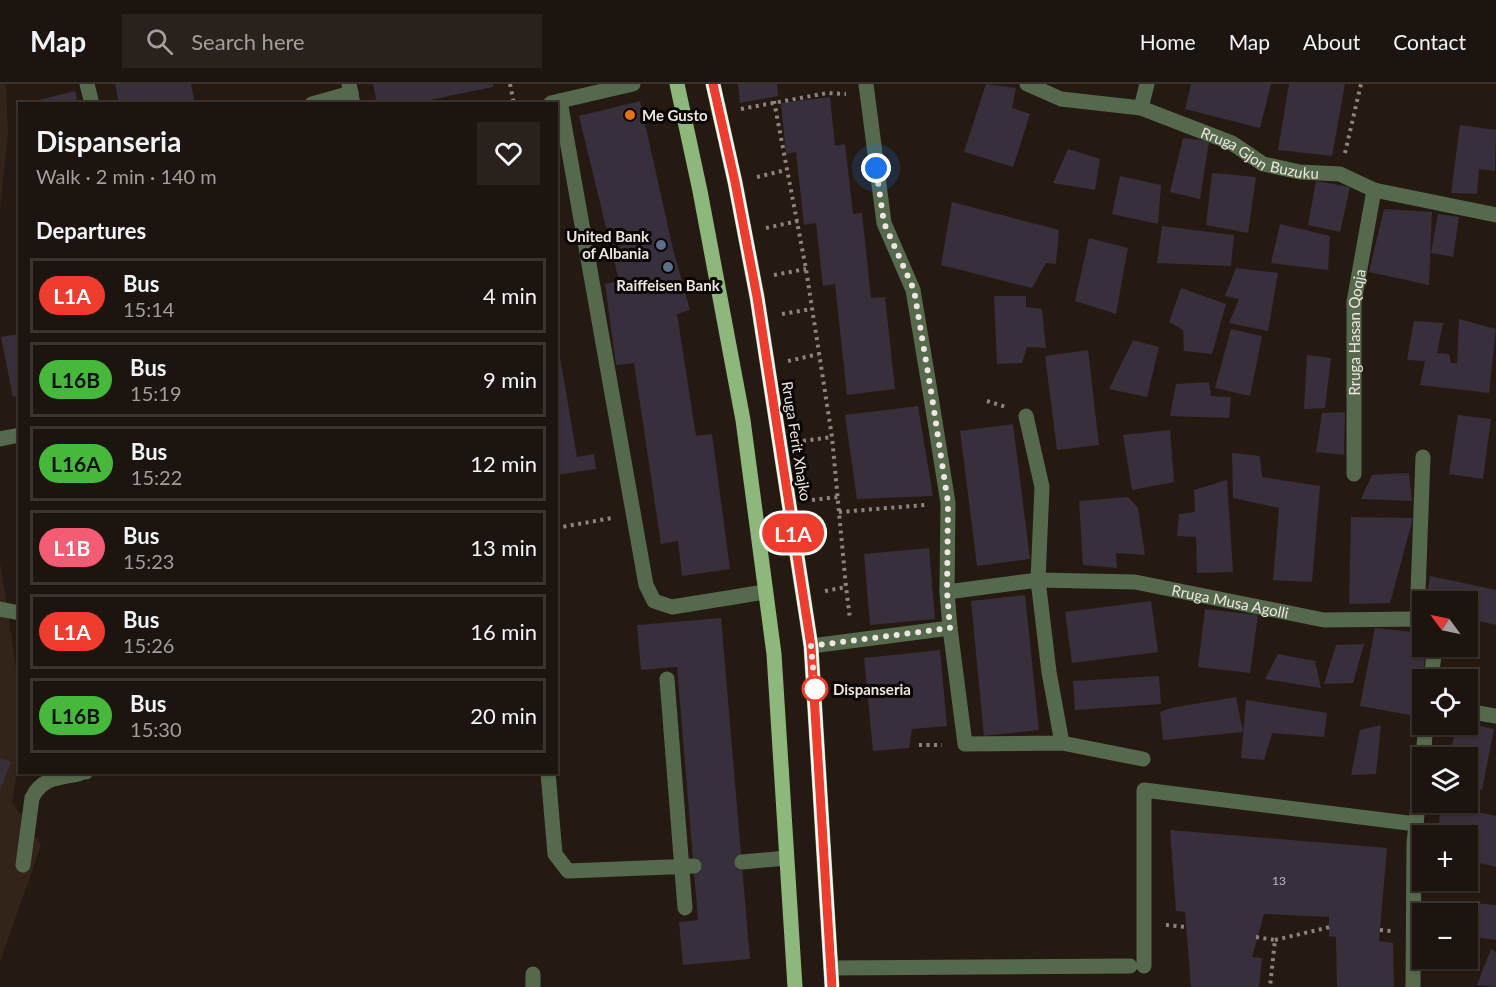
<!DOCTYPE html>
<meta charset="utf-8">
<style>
body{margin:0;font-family:Lato,sans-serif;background:#29211c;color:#f1f3f6;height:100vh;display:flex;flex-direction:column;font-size:22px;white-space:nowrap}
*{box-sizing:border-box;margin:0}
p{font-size:20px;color:#a09e9e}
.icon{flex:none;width:33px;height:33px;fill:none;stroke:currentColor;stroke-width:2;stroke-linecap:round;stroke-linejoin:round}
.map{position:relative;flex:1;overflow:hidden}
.drawer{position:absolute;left:18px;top:18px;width:540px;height:672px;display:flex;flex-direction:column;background:#1c140e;border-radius:0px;box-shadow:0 2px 4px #0004,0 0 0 2px #3a332e}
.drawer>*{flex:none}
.badge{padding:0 12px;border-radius:20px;font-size:21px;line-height:39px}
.needle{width:39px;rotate:303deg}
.buttons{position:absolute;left:1412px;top:507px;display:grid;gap:12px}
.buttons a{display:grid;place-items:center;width:66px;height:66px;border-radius:0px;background:#1c140e;box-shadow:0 2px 4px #0004,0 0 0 2px #3a332e;font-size:30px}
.you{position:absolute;width:30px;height:30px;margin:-15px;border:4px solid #fff;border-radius:50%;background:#1a73e8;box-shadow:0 0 0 9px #1a73e833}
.map>.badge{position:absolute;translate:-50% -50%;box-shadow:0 0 0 3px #fff}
h2{padding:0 18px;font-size:22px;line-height:54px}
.round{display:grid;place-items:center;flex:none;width:63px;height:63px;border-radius:0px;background:#29211c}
.head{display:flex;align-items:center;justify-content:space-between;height:102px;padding:0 18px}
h1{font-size:28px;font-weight:700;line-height:45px}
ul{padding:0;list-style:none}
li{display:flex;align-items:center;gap:18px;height:75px;margin:0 12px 9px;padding:0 6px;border:3px solid #3a332e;border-radius:0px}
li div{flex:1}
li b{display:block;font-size:22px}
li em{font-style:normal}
li .badge{min-width:66px;font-weight:700;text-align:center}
header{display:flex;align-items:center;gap:36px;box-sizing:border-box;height:84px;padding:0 30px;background:#1c140e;border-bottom:2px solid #3a332e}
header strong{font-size:28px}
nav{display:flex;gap:33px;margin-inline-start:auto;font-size:21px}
.search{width:420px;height:54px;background:#29211c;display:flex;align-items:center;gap:15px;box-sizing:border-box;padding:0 21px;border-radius:0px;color:#a09e9e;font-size:22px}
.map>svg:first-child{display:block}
.commercial{fill:#322418}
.building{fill:#372f3b}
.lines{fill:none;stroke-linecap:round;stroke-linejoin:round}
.path{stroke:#8e847e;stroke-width:4;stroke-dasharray:3 4.5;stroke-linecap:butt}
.lane{stroke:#556a4d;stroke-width:15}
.street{stroke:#556a4d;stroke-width:15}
.primary{stroke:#8cb97b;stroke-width:15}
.line-casing{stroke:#fff;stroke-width:14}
.line{stroke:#f03c2c;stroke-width:9}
.walk{stroke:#eee6e0;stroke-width:6;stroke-dasharray:0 10.8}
.food-dot{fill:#e8710a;stroke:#0a0604;stroke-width:2}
.service-dot{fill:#5c6f8a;stroke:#0a0604;stroke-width:2}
.stop-dot{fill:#fff;stroke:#f03c2c;stroke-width:3}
.labels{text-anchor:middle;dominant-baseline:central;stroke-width:6;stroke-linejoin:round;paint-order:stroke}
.number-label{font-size:12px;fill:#c0b8b7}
.poi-label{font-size:15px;font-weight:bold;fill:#eee6e0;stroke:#0a0604;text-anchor:start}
.street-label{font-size:15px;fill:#eee6e0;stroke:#0a0604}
.stop-label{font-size:15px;font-weight:bold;fill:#eee6e0;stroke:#0a0604;text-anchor:start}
</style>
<header>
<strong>Map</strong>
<div class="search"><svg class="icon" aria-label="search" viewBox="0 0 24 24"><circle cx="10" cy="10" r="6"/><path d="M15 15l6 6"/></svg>Search here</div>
<nav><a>Home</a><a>Map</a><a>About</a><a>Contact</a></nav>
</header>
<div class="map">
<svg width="1496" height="903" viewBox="0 0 1496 903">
<rect width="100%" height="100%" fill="#251a12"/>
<path class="commercial" d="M0,0H6L8,50L0,125Z
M0,477L19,603V675L12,718L41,761L0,878Z"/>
<path class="building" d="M115,0H191L195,20H119Z
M373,0H493V3L410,20H377Z
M738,0H777L778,12L740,19Z
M986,0L1016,4L1012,24L1030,30L1013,83L964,68Z
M1191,0H1271L1260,44L1185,25Z
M1289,0H1345L1332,72L1278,66Z
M75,7L78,20H27V19Z
M830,13L835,62L845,60L853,130L862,129L871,214L885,213L895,305L847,311L835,200L823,202L816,139L804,141L796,68L786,70L781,19Z
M640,17L673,165L690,226L677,230L696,352L712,350L730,485L682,492L678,457L661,460L634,279L616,281L605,200L619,197L579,32Z
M1460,41L1496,46L1495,87L1479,85L1477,110L1451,109Z
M1183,54L1209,57L1200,115L1170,108Z
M1068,65L1100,75L1095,106L1053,99Z
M1212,89L1256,93L1248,149L1206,141Z
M1120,92L1161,101L1158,140L1112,130Z
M1316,97L1350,103L1340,148L1308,141Z
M952,118L1059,146L1056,180L1046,179L1032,204L941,181Z
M1384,125L1432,128L1429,201L1369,188Z
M1438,130L1459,133L1453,173L1431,169Z
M1280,140L1330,152L1328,186L1271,179Z
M1162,142L1234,151L1231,182L1157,179Z
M1089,154L1128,164L1116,230L1075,217Z
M1236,184L1278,189L1268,247L1229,239L1239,215L1225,212Z
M1181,204L1226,220L1212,270L1184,267L1183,246L1169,238Z
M994,212H1026V223L1042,225L1046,264L1027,263L1022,279L997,280Z
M1459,235L1496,245L1489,309L1420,301L1425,277L1407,276L1414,237L1443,239L1437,269L1449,270L1451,279H1457Z
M1231,245L1262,252L1250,312L1215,304Z
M20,250V311L13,313L1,253Z
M556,250L577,373L594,370L596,385L556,391Z
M1133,256L1159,263L1147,313L1109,305Z
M1088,266L1099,361L1057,366L1045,272Z
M1307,271L1331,274L1325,324L1304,325Z
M1209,298L1211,312L1231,313L1229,334L1170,332L1176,300Z
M918,322L933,412L857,415L845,331Z
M1345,328L1344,371L1316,368L1322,329Z
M1458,331L1491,335L1483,395L1449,390Z
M1013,340L1030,475L977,482L960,347Z
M1170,346L1174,398L1132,406L1123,351Z
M1232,369L1260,372L1262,393L1320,402L1312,498L1273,496L1279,424L1233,414Z
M1409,389L1412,417L1361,415L1372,391Z
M1227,396L1233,488L1197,489L1196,453L1177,452L1179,430L1195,428L1194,406Z
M1128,413L1138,424L1145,471L1116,469L1117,484L1083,481L1079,417Z
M1351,433L1413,434L1390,519L1349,520Z
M929,464L935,535L870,541L864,470Z
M1430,492L1496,506V541L1467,534V518H1426Z
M1025,511L1039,646L984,652L971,517Z
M1151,517L1158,568L1072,579L1065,528Z
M1205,525L1258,531L1250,589L1198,583Z
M721,534L750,875L683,881L679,838L698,836L677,583L641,586L637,541Z
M1375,544L1422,549V562H1427L1416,632L1360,622Z
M1364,560L1353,599L1324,600L1336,561Z
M940,566L947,642L912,645L909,664L873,667L864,574Z
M1278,570L1315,577L1321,604L1265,595Z
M1159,592L1161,620L1075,626L1073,597Z
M1236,613L1243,648L1163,656L1160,628L1171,624Z
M1246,616L1327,629L1324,653L1272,649L1264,676L1241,674Z
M1467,639L1494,645L1482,706L1467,704V674H1450L1456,640Z
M1381,641L1376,690L1351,691L1360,646Z
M0,674L11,678L0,706Z
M1441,720L1496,732V783L1467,776V752H1438Z
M1170,746L1387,764L1379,857L1393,859L1394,903H1337L1336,853L1329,852V833L1264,830L1252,873L1262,874L1259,903H1191L1185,828L1176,827Z
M1454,817L1496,821V856L1467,852V830H1452Z
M1491,865L1496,868V903L1477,901Z"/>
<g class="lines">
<path class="path" d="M510,0L514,20
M774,17L806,185L832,353L846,503L850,535
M741,25L827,9L846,10
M1345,69L1361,0
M757,93L786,86
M766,144L798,137
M774,191L806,185
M782,230L811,225
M788,277L819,270
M987,317L1006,323
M803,357L832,353
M812,416L838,413
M839,428L925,421
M556,444L612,434
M825,507L846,503
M919,661H942
M1166,841L1186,843
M1380,846L1391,847
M1256,853L1275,856L1270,903
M1275,856L1330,843"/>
<path class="lane" d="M87,0L92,20
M312,20L351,9
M1026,332L1042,403L1038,496L1049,588L1062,659
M0,525L20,529
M1417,535L1423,373
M950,544L965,660L1062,659L1143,675
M667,595L685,824
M548,688L555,770L568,787L694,782
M742,778L786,774
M23,781L32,714C42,693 59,694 79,690
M1144,882V706L1416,740
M831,884L1130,882
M533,903V890"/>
<g class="street">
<path d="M349,0L353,20"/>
<path id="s1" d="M1027,0L1061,15L1141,24L1232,59L1263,80L1300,88L1340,90L1374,106L1496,131"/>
<path d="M560,17L646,501L654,517L672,523L765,508"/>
<path d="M551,19L633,0"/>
<path d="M1141,24L1147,0"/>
<path d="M0,355L20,351"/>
<path id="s2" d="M1354,390V218L1374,106"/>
<path id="s3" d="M947,508L1038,496L1135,498L1324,536L1417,535L1422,536"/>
<path d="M811,562L950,544L947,508L948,419L931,313L913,206L884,139L866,0"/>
<path d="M1431,596L1435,562"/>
<path d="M1467,627L1496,632"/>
<path d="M1423,674L1426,640"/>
<path d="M79,688H86"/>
<path d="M1413,903L1414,760L1422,681"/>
</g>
<path class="primary" d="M677,0L700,107L743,336L774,570L795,903
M713,0L735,98L757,213L811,562L832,903"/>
</g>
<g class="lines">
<defs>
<path id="line" d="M713,0L735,98L757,213L811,562L832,903"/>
</defs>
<use href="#line" class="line-casing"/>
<use href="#line" class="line"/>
<path class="walk" d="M815,605L811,562L950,544L947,508L948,419L932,313L914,206L884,139L876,84"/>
</g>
<circle class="food-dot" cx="630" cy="31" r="6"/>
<g class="service-dot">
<circle cx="661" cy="161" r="6"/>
<circle cx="668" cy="183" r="6"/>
</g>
<circle class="stop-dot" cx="815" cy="605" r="12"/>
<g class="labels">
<g class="number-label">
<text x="1279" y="796">13</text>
</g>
<g class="poi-label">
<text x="642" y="31">Me Gusto</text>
<text x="649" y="152" text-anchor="end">United Bank<tspan x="649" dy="17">of Albania</tspan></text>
<text x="668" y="201" text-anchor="middle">Raiffeisen Bank</text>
</g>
<g class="street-label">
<text stroke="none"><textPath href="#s1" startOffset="246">Rruga Gjon Buzuku</textPath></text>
<text stroke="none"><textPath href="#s2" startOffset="142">Rruga Hasan Qoqja</textPath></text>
<text transform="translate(797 357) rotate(81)">Rruga Ferit Xhajko</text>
<text stroke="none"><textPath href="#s3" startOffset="286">Rruga Musa Agolli</textPath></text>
</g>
<g class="stop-label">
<text x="833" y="605">Dispanseria</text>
</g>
</g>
</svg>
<div class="buttons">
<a><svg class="needle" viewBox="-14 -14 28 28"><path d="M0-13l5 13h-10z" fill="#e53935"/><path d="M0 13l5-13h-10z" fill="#a09e9e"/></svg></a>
<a><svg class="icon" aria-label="locate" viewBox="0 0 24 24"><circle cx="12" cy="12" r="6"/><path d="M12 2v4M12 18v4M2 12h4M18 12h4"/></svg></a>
<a><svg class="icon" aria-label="layers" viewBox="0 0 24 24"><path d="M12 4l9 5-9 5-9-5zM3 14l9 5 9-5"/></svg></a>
<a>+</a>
<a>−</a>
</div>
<div class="you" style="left:876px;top:84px"></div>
<b class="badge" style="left:793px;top:449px;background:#f03c2c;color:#fff">L1A</b>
<section class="drawer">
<div class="head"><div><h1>Dispanseria</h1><p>Walk · 2 min · 140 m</p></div><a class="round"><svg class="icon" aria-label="heart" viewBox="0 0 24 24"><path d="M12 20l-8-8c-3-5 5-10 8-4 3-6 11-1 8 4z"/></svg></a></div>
<h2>Departures</h2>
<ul>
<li><span class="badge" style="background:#f03c2c;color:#fff">L1A</span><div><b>Bus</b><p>15:14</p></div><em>4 min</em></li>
<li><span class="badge" style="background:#46b83a;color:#111">L16B</span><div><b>Bus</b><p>15:19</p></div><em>9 min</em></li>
<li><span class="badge" style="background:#46b83a;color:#111">L16A</span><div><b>Bus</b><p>15:22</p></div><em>12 min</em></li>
<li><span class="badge" style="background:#f35c73;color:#fff">L1B</span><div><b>Bus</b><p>15:23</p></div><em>13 min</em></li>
<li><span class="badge" style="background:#f03c2c;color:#fff">L1A</span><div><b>Bus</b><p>15:26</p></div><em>16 min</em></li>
<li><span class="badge" style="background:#46b83a;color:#111">L16B</span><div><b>Bus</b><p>15:30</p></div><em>20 min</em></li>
</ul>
</section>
</div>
